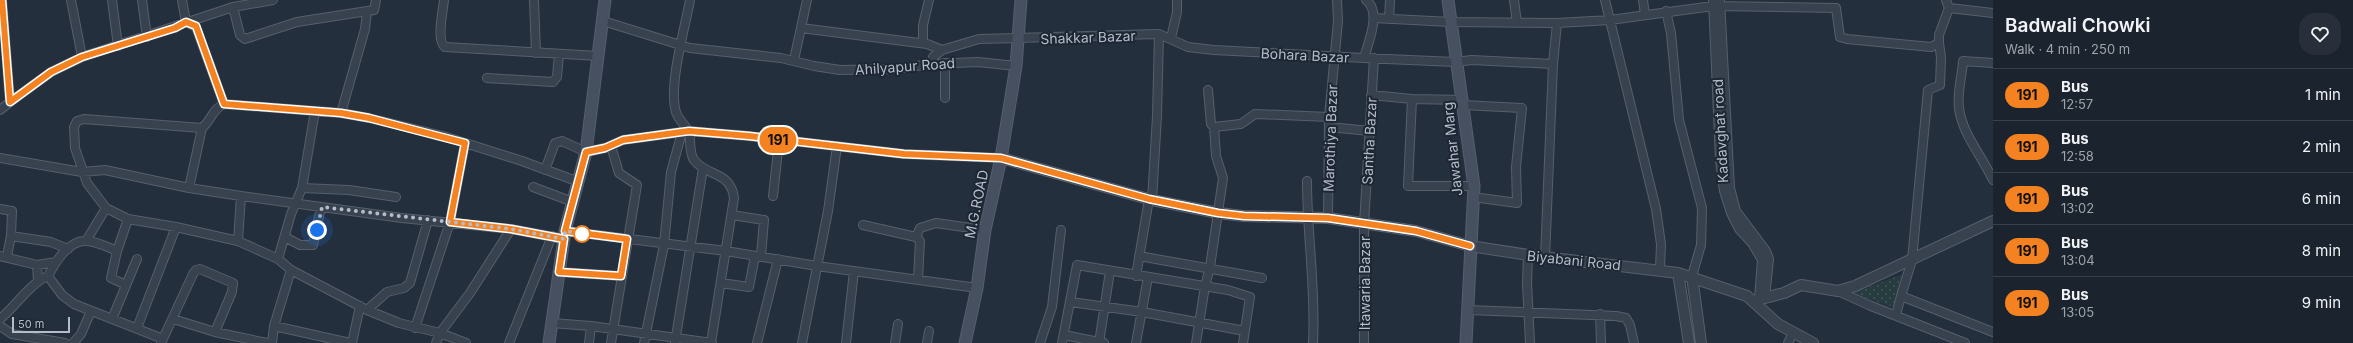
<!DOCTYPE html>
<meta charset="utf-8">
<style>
body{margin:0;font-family:Inter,sans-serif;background:#282f3a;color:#f1f3f6;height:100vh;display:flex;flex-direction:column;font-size:15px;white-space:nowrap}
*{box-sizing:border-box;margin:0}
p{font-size:13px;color:#a0a4aa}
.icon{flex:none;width:22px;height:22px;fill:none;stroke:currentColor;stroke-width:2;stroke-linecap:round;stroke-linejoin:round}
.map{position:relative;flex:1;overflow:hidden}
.panel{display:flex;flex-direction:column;background:#1b232e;width:360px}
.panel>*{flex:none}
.badge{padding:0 8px;border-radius:13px;font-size:14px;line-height:26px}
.scale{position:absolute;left:12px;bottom:10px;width:58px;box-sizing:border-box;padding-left:4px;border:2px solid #b4bcc9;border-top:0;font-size:11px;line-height:14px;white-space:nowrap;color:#b4bcc9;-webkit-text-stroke:3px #1d2633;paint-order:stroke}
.you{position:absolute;width:20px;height:20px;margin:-10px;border:3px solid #fff;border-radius:50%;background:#1a73e8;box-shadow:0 0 0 6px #1a73e833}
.map>.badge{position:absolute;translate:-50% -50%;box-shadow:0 0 0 2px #fff}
.round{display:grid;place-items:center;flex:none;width:42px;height:42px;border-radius:16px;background:#282f3a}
.overview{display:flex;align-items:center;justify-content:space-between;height:68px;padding:0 12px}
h1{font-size:19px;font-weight:600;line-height:30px}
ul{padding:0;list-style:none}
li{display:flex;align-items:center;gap:12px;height:52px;padding:0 12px;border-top:1px solid #39404a}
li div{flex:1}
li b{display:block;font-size:15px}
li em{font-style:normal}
li .badge{min-width:44px;font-weight:700;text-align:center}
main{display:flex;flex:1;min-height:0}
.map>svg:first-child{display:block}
.park{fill:url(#park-dots)}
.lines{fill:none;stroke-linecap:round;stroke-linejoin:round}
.minor-casing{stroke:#565f6c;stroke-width:10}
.tertiary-casing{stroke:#565f6c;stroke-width:12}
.secondary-casing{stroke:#565f6c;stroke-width:13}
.minor{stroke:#38414e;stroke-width:8}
.tertiary{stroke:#38414e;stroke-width:10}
.secondary{stroke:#465061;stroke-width:11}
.line-casing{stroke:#fff;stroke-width:9}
.line{stroke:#f58220;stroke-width:6}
.walk{stroke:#b4bcc9;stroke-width:4;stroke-dasharray:0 7.2}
.stop-dot{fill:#fff;stroke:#f58220;stroke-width:2}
.labels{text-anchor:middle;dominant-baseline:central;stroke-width:4;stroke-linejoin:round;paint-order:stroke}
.street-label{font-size:14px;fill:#b4bcc9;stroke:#1d2633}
</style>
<main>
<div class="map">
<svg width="1993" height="343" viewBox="0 0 1993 343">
<defs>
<pattern id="park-dots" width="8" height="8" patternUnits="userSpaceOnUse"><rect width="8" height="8" fill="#263c3f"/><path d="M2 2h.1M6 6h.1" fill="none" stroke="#435659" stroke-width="1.8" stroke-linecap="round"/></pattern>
</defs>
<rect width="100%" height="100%" fill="#242f3e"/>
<path class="park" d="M1904,274L1896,308L1851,293Z"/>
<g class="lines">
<defs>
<path id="minor" d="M71,0L82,57
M112,0L118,46
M142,0L147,37
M182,0L186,22L196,27L224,104
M444,0C443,11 436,41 445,47L599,56
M534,0L536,53
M690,0C685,28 668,86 676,112C678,120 687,126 689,133C691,141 689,153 694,160C707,177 731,171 734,198L711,343
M1514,0L1517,23
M1605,0L1656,209L1661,244L1660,269
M1643,0L1645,15
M1713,0L1720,160L1724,191L1731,213L1739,229L1752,243L1762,260L1759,299
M1720,0L1730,188L1736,211L1766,251L1769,259L1765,298
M1946,0L1949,8L1993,13
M233,7L240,35L245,39L297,22L374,10L376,0
M1666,11L1671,33L1679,120L1702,208L1701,245L1692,276
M1374,18L1451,22L1557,23L1610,20L1713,6L1836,8L1840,37L1847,39L1931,47L1939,43V35L1949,8
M1389,19L1390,0
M603,21L690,48L781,58L814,66L840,70L894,69L931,64L978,62L1016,66
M801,28L927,44L942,50
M1171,38L1177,12V0
M923,43V25L929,0
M1939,43L1941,57L1940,85L1928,90L1912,260L1901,296L1993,332
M1364,58C1368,43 1382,12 1366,0
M794,60L807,0
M1993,63L1963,61C1962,76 1957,93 1959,108C1962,134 1982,156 1993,180
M931,64L933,57L942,50L979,39L1159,34L1188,47L1214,50L1364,58L1455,62L1472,60L1553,64
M487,78L553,82L557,77L559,54
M1208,90L1211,124L1214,127L1241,124L1255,114L1329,117
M1371,95L1412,99L1462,100
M945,98V63
M1412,99L1408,186H1474
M10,102L51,72L82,57L233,7L273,0
M1463,105L1522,108L1516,167L1517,203L1473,197
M0,110L10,102L2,0
M341,113L365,29L367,12
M1329,127L1370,131
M611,146L619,173L637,185L611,343
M0,158L82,172L105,170L189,188L241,196L402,218L511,229L564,239
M545,170L555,143L562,141L586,152L605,148L623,140L689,131L749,136L904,154L1001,158
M1307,181C1307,235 1316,289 1313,343
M533,187L573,202
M189,188L202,128
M302,188L349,190L396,197
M773,196L779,141
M1152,200L1157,116L1159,34
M0,209L12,211L11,236L7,256
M732,215L764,220L761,256
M1328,218L1329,117L1338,21L1337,0
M863,225L916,237L920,241L918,279
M565,231L726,251L817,266L977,288
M11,236L51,242L68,249
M285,237L300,245H313L321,207
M916,237L920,228L936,223L985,230
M86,241L106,208
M238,241L241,196
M117,251C107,247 96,241 86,241C68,240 55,263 48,276L62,295L74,304L163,339
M1528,255L1527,283L1530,343
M0,256L37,265L56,262
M1139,256L1262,278
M1545,258L1553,64L1557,23
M278,259L291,214L302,188L315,111
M37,265L38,281
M559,272L621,276
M1136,276L1149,199
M721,283L749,287L755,256
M126,285L111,278L117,251L128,219
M1838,291L1871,306L1965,343
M1071,302L1142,312L1245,331
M367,310L387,292L404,288L410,283L428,220
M1468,310L1616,316L1626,318L1630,325L1634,343
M1600,314L1601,343
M1896,315L1901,296
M0,319C16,306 29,284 48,276
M112,319L137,259
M173,319L215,332L267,343
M552,323L591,326L712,343
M0,326L12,334L65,343
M274,326L350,343
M137,328L176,227
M415,328L450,222L465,143
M1064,335L1104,343
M73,343L81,334L91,311
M161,343L193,274L196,270L200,269L233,283L232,292L215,332
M272,343L274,326L291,270
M352,343L360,306
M436,343L440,333L470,293L511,229
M466,343L440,333L399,323L367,310L291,270L278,259L238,241L176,227L128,219L106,208L87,183L75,148L74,127L77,121L84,119L202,128C212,120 212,109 224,104L341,113L369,118L443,136L522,161L579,182
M509,343L552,236
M589,343L591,326
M644,343L664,245L671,172L682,132
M675,343L703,168
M757,343L778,259
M802,343L828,211L837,146
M846,343L854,271
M895,343L898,324
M927,343L929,331
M1040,343L1052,307L1061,230
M1062,343L1077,265L1228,290L1250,297L1243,343
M1099,343L1110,271
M1136,343L1148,277
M1196,343L1205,286L1210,267L1223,178L1216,156L1214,127
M1364,343V224L1374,58
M1788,343L1793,333"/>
<path id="tertiary" d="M1001,158L1152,200L1218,213L1244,216L1328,218L1416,231L1470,246L1528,255L1678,273L1747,296L1778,324L1813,343
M1678,273L1689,343
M1692,276L1701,343
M1753,301L1784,293L1801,285L1838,291L1855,286L1993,221"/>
<path id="secondary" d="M1448,0L1474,186L1466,343
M549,343L565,231L586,152L605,0
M965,343L977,288L985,230L1001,158L1016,66L1021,0"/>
</defs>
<use href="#minor" class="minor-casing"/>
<use href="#tertiary" class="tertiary-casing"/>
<use href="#secondary" class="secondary-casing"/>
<use href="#minor" class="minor"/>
<use href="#tertiary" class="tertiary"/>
<use href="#secondary" class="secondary"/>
</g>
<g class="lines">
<defs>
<path id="line" d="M2,0L10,102L51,72L82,57L175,28L186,22L196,26L224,104L341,113L369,118L465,143L450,222L511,229L564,239L559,272L621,276L627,239L565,231L586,152L605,148L623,140L689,131L749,136L904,154L1001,158L1149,199L1218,213L1244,216L1328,218L1416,231L1470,246"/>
</defs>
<use href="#line" class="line-casing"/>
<use href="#line" class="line"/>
<path class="walk" d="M317,230L322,207L511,229L564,239L565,231L582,234"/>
</g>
<circle class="stop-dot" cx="582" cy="234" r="8"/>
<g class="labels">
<g class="street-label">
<text transform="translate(1088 37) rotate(-2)">Shakkar Bazar</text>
<text transform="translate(1305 55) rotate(3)">Bohara Bazar</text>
<text transform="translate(905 66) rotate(-4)">Ahilyapur Road</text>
<text transform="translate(1720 131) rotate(-93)">Kadavghat road</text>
<text transform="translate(1330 138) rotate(-88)">Marothiya Bazar</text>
<text transform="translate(1369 141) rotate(-87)">Santha Bazar</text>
<text transform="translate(1452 149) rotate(-96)">Jawahar Marg</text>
<text transform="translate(976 204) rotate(-78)">M.G.ROAD</text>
<text transform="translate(1574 260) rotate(6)">Biyabani Road</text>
<text transform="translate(1364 283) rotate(-90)">Itawaria Bazar</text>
</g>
</g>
</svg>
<div class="scale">50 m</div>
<div class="you" style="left:317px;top:230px"></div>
<b class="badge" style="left:778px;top:140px;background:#f58220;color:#111">191</b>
</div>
<section class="panel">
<div class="overview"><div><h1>Badwali Chowki</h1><p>Walk · 4 min · 250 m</p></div><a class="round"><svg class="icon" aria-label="heart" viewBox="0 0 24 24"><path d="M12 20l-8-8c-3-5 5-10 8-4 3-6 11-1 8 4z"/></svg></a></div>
<ul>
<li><span class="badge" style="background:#f58220;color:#111">191</span><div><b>Bus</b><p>12:57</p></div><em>1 min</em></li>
<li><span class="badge" style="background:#f58220;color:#111">191</span><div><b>Bus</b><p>12:58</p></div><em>2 min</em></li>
<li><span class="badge" style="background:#f58220;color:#111">191</span><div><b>Bus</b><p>13:02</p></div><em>6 min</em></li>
<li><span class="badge" style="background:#f58220;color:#111">191</span><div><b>Bus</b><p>13:04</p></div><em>8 min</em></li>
<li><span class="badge" style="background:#f58220;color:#111">191</span><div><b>Bus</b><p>13:05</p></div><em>9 min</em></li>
</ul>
</section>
</main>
